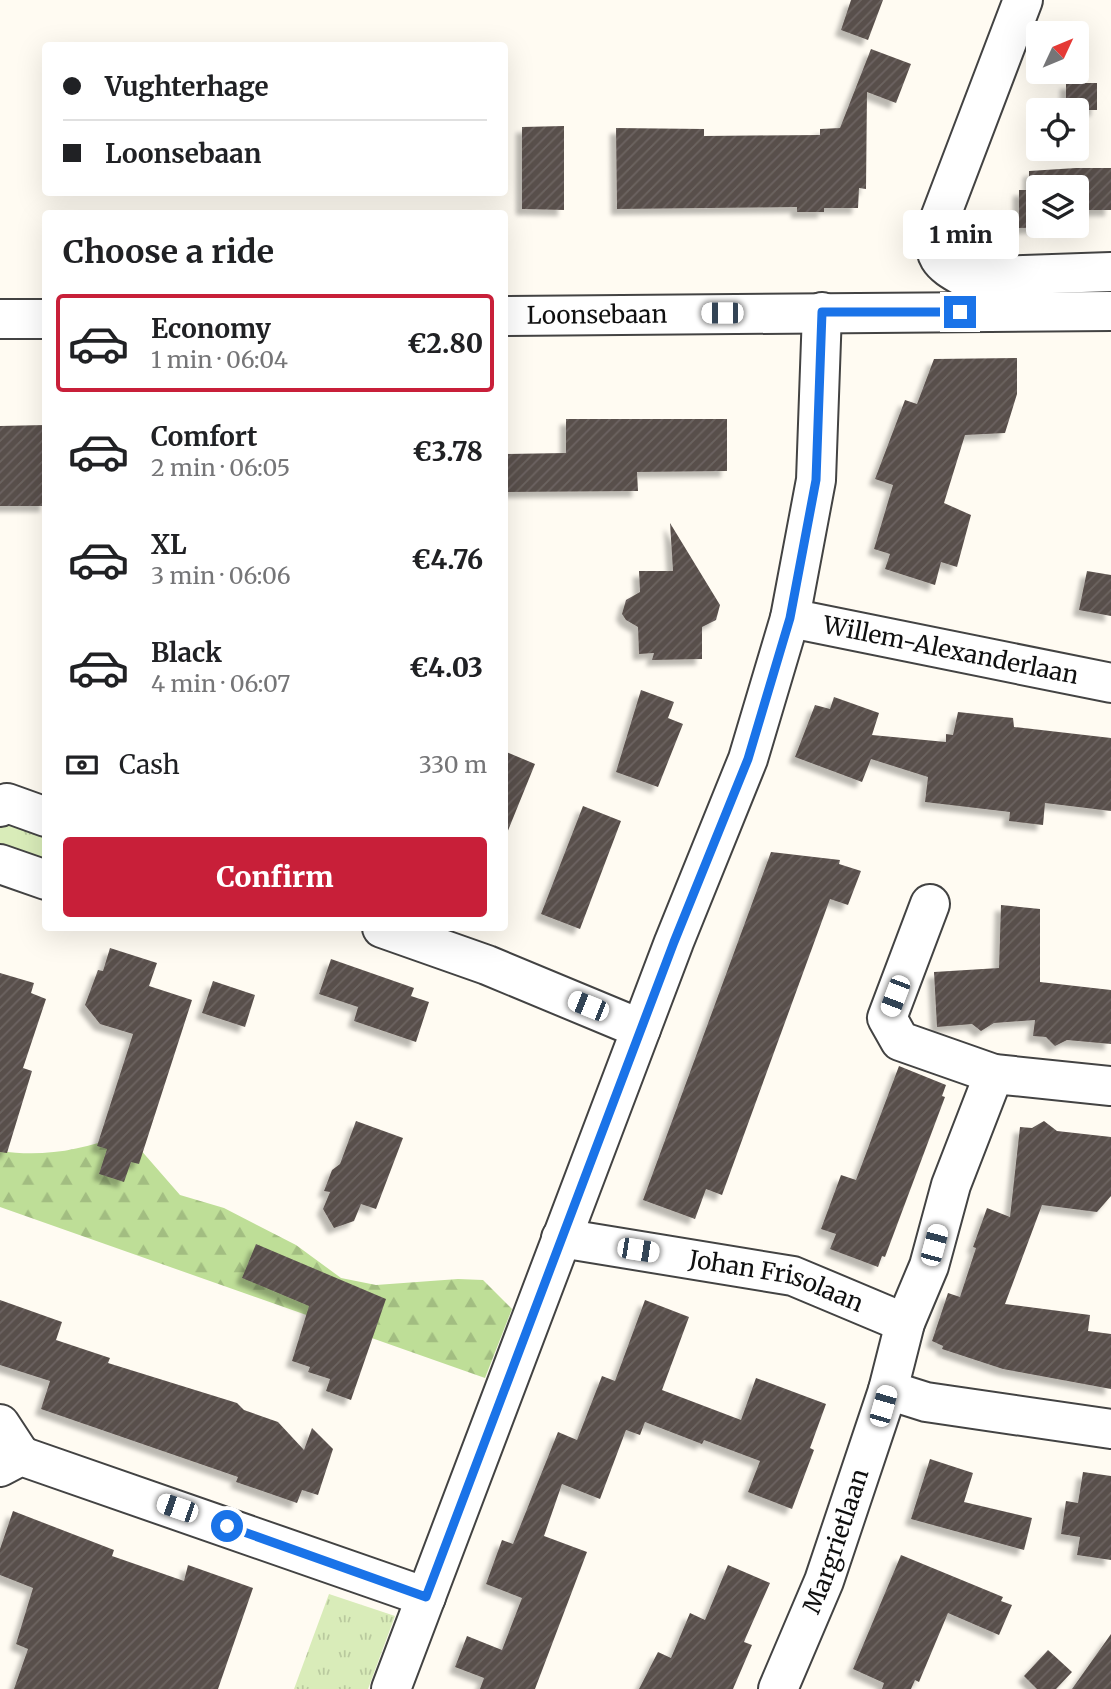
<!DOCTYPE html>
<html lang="en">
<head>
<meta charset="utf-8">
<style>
	:root { --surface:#fff; --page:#f2f2f2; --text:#202124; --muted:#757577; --line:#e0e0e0; --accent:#c81f39 }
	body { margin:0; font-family:Merriweather,serif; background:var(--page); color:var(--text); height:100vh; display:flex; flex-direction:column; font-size:26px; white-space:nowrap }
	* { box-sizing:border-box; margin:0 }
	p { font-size:23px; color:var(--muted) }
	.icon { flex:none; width:38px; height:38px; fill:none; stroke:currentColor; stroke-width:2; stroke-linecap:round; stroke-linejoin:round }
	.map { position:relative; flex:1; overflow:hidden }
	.panel { position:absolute; left:42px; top:210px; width:466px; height:721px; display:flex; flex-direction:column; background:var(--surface); border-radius:7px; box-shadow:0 7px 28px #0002 }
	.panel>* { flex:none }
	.top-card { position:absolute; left:42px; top:42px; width:466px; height:154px; border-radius:7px; box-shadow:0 7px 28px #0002; display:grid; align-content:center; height:154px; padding:0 21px; background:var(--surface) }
	.needle { width:46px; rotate:46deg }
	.fabs { position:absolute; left:1026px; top:21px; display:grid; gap:14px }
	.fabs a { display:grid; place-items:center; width:63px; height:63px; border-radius:7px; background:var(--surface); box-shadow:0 7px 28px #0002; font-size:35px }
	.end { position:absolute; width:32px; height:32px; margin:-16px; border:9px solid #1a73e8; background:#fff; box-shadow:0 0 0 4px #fff }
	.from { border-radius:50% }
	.bubble { position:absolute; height:49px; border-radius:7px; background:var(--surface); box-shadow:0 7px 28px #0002; font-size:23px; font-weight:800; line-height:49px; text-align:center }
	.car { position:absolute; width:21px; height:42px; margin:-21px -10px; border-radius:9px; box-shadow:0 0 5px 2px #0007; background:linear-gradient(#fff 24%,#345 0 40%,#fff 0 76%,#345 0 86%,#fff 0) }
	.top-card b { display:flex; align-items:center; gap:24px; height:66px; font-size:26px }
	.top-card b+b { border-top:2px solid var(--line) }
	.top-card i { width:18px; height:18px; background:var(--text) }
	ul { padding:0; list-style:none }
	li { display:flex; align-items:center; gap:21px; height:98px; margin:0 14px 10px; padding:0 7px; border:4px solid transparent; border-radius:7px }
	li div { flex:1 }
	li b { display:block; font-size:26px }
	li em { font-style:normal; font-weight:800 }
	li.current { border-color:var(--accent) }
	li>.icon { width:63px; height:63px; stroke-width:1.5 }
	h2 { padding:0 21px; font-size:32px; line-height:84px }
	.pay { display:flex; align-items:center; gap:18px; height:77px; padding:0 21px; font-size:26px }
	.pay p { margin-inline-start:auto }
	.action { display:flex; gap:14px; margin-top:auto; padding:14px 21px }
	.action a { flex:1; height:80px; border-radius:7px; background:var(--accent); color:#fff; font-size:28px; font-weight:800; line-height:80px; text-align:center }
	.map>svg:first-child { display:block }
	.grass { fill:url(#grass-tufts) }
	.forest { fill:url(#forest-firs) }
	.building { fill:url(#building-hatch); filter:url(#shadow) }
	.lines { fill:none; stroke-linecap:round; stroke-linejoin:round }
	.minor-casing { stroke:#434343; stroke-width:42 }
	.minor { stroke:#fff; stroke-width:38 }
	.route { stroke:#1a73e8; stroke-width:9 }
	.labels { text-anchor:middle; stroke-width:7; stroke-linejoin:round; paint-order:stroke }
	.street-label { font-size:24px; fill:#101010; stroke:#fff }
</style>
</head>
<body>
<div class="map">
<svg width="1111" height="1689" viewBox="0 0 1111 1689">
	<defs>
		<pattern id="grass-tufts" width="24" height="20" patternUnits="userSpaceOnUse" patternTransform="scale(1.75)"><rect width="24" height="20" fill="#d9ecb9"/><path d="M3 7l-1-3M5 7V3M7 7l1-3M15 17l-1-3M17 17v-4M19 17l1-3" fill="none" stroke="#b9c99e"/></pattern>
		<pattern id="forest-firs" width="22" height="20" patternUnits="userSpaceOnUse" patternTransform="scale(1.75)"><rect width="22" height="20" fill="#bede97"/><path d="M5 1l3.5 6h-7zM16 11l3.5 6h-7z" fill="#a2bd81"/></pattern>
		<pattern id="building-hatch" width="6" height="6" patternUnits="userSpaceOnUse" patternTransform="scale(1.75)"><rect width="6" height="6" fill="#594f4b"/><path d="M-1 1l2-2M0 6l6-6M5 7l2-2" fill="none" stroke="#6c6461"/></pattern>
		<filter id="shadow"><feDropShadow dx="-6" dy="6" stdDeviation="2" flood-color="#0004"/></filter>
	</defs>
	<rect width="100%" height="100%" fill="#fffbf2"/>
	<path class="grass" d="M0,819l45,12v32l-45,-15z
		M329,1594l66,22 -27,73h-74z"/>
	<path class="forest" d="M120,1135l19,13 41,47 44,13 72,37 45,33 35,7 82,-6 25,1 29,29 -27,69 -485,-171v-56c41,6 81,0 120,-16z"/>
	<path class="building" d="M851,0h32l-15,40 -27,-10z
		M871,49l40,15 -15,39 -29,-11 -1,97 -7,-1 -1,20h-34v4h-27v-5l-180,2 -1,-81 88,1v7l116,-1v-6l20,-1z
		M1066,83h31v27h-31z
		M564,126v84l-42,-1v-82z
		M1076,168h35v42h-35v-23h-38v39l18,1 -37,1v-38h10v-19z
		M1017,358v36l-12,39 -40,2 -21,68 27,12 -14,52 -16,-5 -6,23 -50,-16 5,-15 -16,-5 19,-64 -18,-6 30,-79 12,4 17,-45z
		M566,419h161v52l-90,1 1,19 -134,1v-38l62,-1z
		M46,425v81h-46v-80z
		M670,523l50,82 -4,15 -14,7v32l-50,1 2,-7 -15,1 -1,-27 -12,-7 -4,-6 4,-14 14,-8 -1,-21h34z
		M1087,571l24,4v41l-32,-6z
		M641,690l33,12 -6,16 15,6 -25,63 -42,-15z
		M834,697l45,16 -7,22 74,7v-8l7,1 5,-23 55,6 1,9 97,11v73l-66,-8 -2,22 -34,-4 1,-9 -85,-10 3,-25 -57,-18 -9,23 -67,-25 20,-52 15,4z
		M504,751l31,13 -30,74 -1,-1z
		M583,806l38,15 -41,108 -39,-15z
		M771,852l69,8 -1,4 22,7 -13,34 -18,-6 -108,296 -16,-6 -11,30 -52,-19z
		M1001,905l39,4v73l71,8v54l-44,-4 -12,6 -9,-9 -13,-1 2,-16 -41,3 -13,8 -9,-7 -35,3 -3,-55 65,-4z
		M110,948l47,15 -8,23 43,14 -53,164 -8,-2 -7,20 -25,-8 8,-25 -10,-3 36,-112 -33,-10 -15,-19 13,-35 5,1z
		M331,959l83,29 -3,8 18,6 -13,40 -62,-21 4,-14 -39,-13z
		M0,973l34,10 -3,10 15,6 -23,69 9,3 -25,82 -7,-1z
		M213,981l42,14 -10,32 -43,-14z
		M899,1066l47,19 -4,11 3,1 -60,160 -3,-1 -4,11 -48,-18 6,-15 -15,-5 20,-54 15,5z
		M356,1121l47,17 -27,71 -15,-5 -7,17 -20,7 -11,-19 7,-17 -6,-1 8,-21 8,-6z
		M1044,1121l13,10 54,6v59l-14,16 -55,-7 -37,99 85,11 -2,16 23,3v55l-108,-20 -61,-20 1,-3 -11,-5 16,-48 12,4 16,-49 -3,-1 14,-39 23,9 10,-90 12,1z
		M256,1244l130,55 -35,101 -25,-9 4,-12 -22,-7 2,-5 -18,-6 17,-55 -67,-28z
		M0,1300l62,22 -6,18 54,18 -2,5 129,40 7,7 34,12 26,28 8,-22 21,21 -15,46 -16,-5 -5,13 -61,-21 2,-5 -197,-68 9,-28 -50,-16z
		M645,1300l44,17 -27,73 79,30 15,-42 70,26 -16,44 4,2 -22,59 -44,-17 12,-31 -56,-21 -2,4 -57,-22 -5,13 -14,-5 -26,69 -38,-15 -18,52 43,16 -52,137h-55l4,-11 -29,-11 12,-31 35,14 20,-52 -36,-14 16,-44 11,4 45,-112 19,8 25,-64 13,5z
		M930,1459l43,14 -9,29 68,16 -8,32 -113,-31z
		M1083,1472l28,4v84l-34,-5 3,-18 -19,-3 5,-33 12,2z
		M13,1511l101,39 -2,6 72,25 4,-16 65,23 -35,101h-204l14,-40 -12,-5 17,-56 -33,-13v-26z
		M901,1555l102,42 -2,4 11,4 -13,30 -51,-22 -29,69 -4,-2 -4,9h-29l2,-6 -31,-14z
		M728,1565l42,18 -24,54 -2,5 8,3 -19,44h-94l19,-37 13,6 19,-45 15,7z
		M1111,1634v55h-39z
		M1048,1650l24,22 -16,17h-19l-13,-13z"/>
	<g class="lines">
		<g class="minor-casing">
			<g id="minor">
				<path d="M1023,0l-86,226c-6,30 3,38 27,51l147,-5"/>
				<path id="s1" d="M504,316l607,-5"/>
				<path d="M0,319h46"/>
				<path id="s2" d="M790,618l321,65"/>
				<path d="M0,807l7,-4 39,14"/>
				<path d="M0,864l46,16"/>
				<path d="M930,904l-43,114 13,23 94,33 117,12"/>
				<path d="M382,928l105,37 154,64"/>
				<path d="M994,1074l-43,111 -22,81 -24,57 -17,67 38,12 185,27"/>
				<path id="s3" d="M561,1238l232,38 112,47"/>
				<path d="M0,1424l21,32"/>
				<path d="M0,1467l21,-11 405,141"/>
				<path d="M391,1689l283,-747 74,-183 42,-141 26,-138 6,-168"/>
				<path id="s4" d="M778,1689l46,-108 64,-191"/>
			</g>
		</g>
		<use href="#minor" class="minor"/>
	</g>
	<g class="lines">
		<path class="route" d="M227,1526l199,71 248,-655 74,-183 42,-141 26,-138 6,-168h138"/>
	</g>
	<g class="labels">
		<g class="street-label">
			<text dy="8" stroke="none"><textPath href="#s1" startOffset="93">Loonsebaan</textPath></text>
			<text dy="8" stroke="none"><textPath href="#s2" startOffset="164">Willem-Alexanderlaan</textPath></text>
			<text dy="8" stroke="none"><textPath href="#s3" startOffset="220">Johan Frisolaan</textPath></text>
			<text dy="8" stroke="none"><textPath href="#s4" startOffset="159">Margrietlaan</textPath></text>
		</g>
	</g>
</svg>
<div class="fabs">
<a><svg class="needle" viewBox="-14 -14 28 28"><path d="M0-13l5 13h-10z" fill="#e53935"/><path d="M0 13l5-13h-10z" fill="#757577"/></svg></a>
<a><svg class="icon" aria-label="locate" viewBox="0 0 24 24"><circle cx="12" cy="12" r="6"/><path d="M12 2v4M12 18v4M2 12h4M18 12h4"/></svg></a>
<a><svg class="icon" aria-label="layers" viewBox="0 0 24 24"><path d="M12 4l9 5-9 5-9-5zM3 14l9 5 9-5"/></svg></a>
</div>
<i class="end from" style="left:227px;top:1526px"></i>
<i class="end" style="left:960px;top:312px"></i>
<div class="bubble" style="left:903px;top:210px;width:116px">1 min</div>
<i class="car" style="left:722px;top:313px;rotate:270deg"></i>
<i class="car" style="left:895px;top:996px;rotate:201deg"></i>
<i class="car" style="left:588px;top:1006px;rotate:292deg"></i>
<i class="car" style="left:934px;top:1245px;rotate:15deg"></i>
<i class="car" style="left:638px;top:1250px;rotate:99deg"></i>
<i class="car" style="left:883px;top:1406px;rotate:16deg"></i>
<i class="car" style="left:177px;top:1508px;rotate:289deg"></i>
<div class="top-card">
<b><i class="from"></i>Vughterhage</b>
<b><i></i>Loonsebaan</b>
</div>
<section class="panel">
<h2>Choose a ride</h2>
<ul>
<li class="current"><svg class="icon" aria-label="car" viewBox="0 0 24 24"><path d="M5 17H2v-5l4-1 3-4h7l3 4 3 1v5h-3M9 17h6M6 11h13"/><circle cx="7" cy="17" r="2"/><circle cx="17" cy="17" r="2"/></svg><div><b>Economy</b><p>1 min · 06:04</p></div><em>€2.80</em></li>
<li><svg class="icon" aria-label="car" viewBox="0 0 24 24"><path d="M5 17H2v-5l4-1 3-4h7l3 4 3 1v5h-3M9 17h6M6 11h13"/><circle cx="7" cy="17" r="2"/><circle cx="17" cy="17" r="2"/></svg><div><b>Comfort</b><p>2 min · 06:05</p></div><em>€3.78</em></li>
<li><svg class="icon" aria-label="car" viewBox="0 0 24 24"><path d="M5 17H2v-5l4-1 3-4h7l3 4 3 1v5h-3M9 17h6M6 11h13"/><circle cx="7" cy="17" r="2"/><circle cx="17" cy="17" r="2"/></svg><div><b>XL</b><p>3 min · 06:06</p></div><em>€4.76</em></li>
<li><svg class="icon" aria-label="car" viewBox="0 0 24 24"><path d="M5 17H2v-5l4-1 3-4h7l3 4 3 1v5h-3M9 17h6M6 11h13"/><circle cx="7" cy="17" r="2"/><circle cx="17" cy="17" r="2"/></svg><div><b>Black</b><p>4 min · 06:07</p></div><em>€4.03</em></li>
</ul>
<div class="pay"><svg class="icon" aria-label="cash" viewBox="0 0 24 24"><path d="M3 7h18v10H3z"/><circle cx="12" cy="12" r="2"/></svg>Cash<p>330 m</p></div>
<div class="action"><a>Confirm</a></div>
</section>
</div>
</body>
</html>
